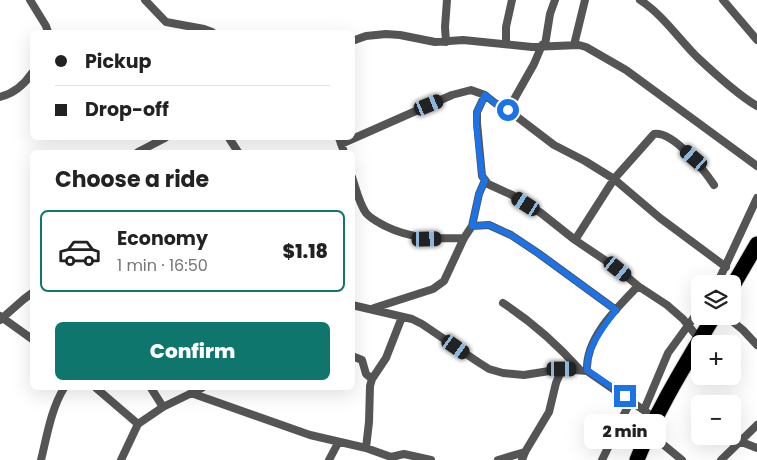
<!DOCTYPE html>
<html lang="en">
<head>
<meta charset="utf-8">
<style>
	:root { --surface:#fff; --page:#f2f2f2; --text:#222; --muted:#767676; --line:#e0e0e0; --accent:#0f766e }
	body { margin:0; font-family:Poppins,sans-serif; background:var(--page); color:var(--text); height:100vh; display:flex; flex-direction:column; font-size:19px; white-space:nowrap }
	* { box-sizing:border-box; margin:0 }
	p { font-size:16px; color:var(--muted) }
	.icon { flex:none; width:28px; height:28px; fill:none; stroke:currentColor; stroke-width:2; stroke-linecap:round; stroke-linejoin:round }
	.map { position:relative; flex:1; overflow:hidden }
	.details { position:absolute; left:30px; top:150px; width:325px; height:240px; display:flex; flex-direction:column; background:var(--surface); border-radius:8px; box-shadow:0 5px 20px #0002 }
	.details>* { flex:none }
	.banner { position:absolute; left:30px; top:30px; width:325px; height:110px; border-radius:8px; box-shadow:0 5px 20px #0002; display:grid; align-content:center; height:110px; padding:0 25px; background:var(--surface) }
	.fabs { position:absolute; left:691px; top:275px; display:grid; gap:10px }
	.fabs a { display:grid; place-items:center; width:50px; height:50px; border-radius:8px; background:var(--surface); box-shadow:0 5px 20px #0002; font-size:25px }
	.end { position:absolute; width:22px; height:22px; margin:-11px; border:6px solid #1a73e8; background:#fff; box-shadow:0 0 0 2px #fff }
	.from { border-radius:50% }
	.bubble { position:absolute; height:35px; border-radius:8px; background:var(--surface); box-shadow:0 5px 20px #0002; font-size:16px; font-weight:800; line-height:35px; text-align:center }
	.car { position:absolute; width:15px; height:30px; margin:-15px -8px; border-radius:6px; box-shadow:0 0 4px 1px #0007; background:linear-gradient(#222 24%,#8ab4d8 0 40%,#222 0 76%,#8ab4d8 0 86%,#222 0) }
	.banner b { display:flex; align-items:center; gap:18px; height:48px; font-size:19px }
	.banner b+b { border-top:1px solid var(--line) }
	.banner i { width:12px; height:12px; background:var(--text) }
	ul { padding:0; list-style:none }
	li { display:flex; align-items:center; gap:15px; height:82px; margin:0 10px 8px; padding:0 15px; border:2px solid transparent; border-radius:8px }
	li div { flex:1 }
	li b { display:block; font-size:19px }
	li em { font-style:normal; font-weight:800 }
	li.on { border-color:var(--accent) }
	li>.icon { width:45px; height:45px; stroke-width:1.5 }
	h2 { padding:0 25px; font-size:22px; line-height:60px }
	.action { display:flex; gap:10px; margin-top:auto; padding:10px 25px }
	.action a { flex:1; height:58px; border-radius:8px; background:var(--accent); color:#fff; font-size:20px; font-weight:800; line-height:58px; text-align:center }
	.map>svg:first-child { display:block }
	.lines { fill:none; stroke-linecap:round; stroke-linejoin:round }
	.highway-casing { stroke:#dbdbdb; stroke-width:17 }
	.street { stroke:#555; stroke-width:8 }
	.highway { stroke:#000; stroke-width:15 }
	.route { stroke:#1a73e8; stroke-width:6 }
</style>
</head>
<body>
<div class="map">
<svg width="757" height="460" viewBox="0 0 757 460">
	<rect width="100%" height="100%" fill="#fff"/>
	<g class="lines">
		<g class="highway-casing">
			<path id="highway" d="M732,287l25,-43
				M637,460c20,-51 49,-97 77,-144"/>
		</g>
		<path class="street" d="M30,0l16,26 2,6
			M145,0l21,22 38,7 8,3
			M640,0c23,15 38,38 57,57 16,15 41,38 60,49
			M723,0l34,40
			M352,41l14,-5 20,-2 14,1 35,7 28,-2 69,7 47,-2 7,2 40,23 131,96
			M446,42l-1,-15 2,-27
			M506,43v-16l6,-27
			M545,45l5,-31 5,-14
			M574,45l11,-45
			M485,95l-8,17v11l5,53 6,8 24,11 29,18 34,27 43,29 20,17 29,19 16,14 17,21
			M0,97c15,-4 24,-12 32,-24
			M508,110l26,-46 8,-19
			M229,138l9,14
			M339,138l5,14
			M341,144l111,-49 19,-5 14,5 10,8 13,7 46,35 31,16 29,18 46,39 66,49
			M138,152l27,-14
			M352,177c4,12 7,26 14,36 5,6 12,9 19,13 26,13 51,13 79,12
			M472,226l17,-1 22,10 27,18 78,57
			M575,240l39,-61 40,-45c19,-3 50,36 60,51
			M717,284l40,-86
			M503,303c29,19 54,41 77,67
			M352,305l60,14 10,5 56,38 11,7 14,4 21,2 38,-6 25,2 68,47
			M374,308l59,-19 11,-8 20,-43 8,-12 7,-32 6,-14
			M0,316l32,23
			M726,316l17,14 14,15
			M0,320l24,-21 8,-6
			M352,356l10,4 4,14 6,5
			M587,371c-2,-33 30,-63 51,-85
			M96,388l42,36
			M151,388l12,19
			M191,393l119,42 56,13 25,9 3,3
			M644,410l24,-57 32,-44
			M648,432l34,28
			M739,441l18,7
			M366,448l3,-26 1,-36 2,-7 14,-21 16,-41
			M391,457l13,-3 27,6
			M41,460c6,-24 10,-51 23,-72
			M121,460l17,-36 25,-17 39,-19
			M329,460l9,-17
			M498,460l27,-8
			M522,460l3,-8 24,-40 7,-29 6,-14
			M602,460l29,-60
			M721,460l36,-35"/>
		<use href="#highway" class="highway"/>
	</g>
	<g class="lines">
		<path class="route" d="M508,110l-13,-7 -10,-8 -8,17 -1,11 6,53 3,4 -6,14 -7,32 17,-1 22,10 27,18 78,57c-13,18 -30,37 -29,60l38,26"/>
	</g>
</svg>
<div class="fabs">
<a><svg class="icon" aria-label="layers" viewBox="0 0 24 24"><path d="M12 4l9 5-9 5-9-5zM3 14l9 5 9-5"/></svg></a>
<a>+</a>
<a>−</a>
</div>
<i class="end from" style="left:508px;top:110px"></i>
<i class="end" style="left:625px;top:396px"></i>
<div class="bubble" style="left:584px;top:414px;width:82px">2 min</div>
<i class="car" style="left:429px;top:105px;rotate:68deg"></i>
<i class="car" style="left:694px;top:158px;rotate:311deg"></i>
<i class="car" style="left:526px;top:204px;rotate:303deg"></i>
<i class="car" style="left:427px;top:239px;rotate:89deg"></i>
<i class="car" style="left:618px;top:269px;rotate:129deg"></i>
<i class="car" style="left:456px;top:347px;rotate:125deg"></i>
<i class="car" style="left:562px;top:369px;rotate:90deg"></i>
<div class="banner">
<b><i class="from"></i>Pickup</b>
<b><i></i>Drop-off</b>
</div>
<section class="details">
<h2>Choose a ride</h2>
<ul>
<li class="on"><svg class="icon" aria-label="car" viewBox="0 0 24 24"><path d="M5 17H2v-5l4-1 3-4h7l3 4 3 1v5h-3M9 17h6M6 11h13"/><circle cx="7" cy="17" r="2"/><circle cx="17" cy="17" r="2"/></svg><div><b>Economy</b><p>1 min · 16:50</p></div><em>$1.18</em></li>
</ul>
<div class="action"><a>Confirm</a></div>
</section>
</div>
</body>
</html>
